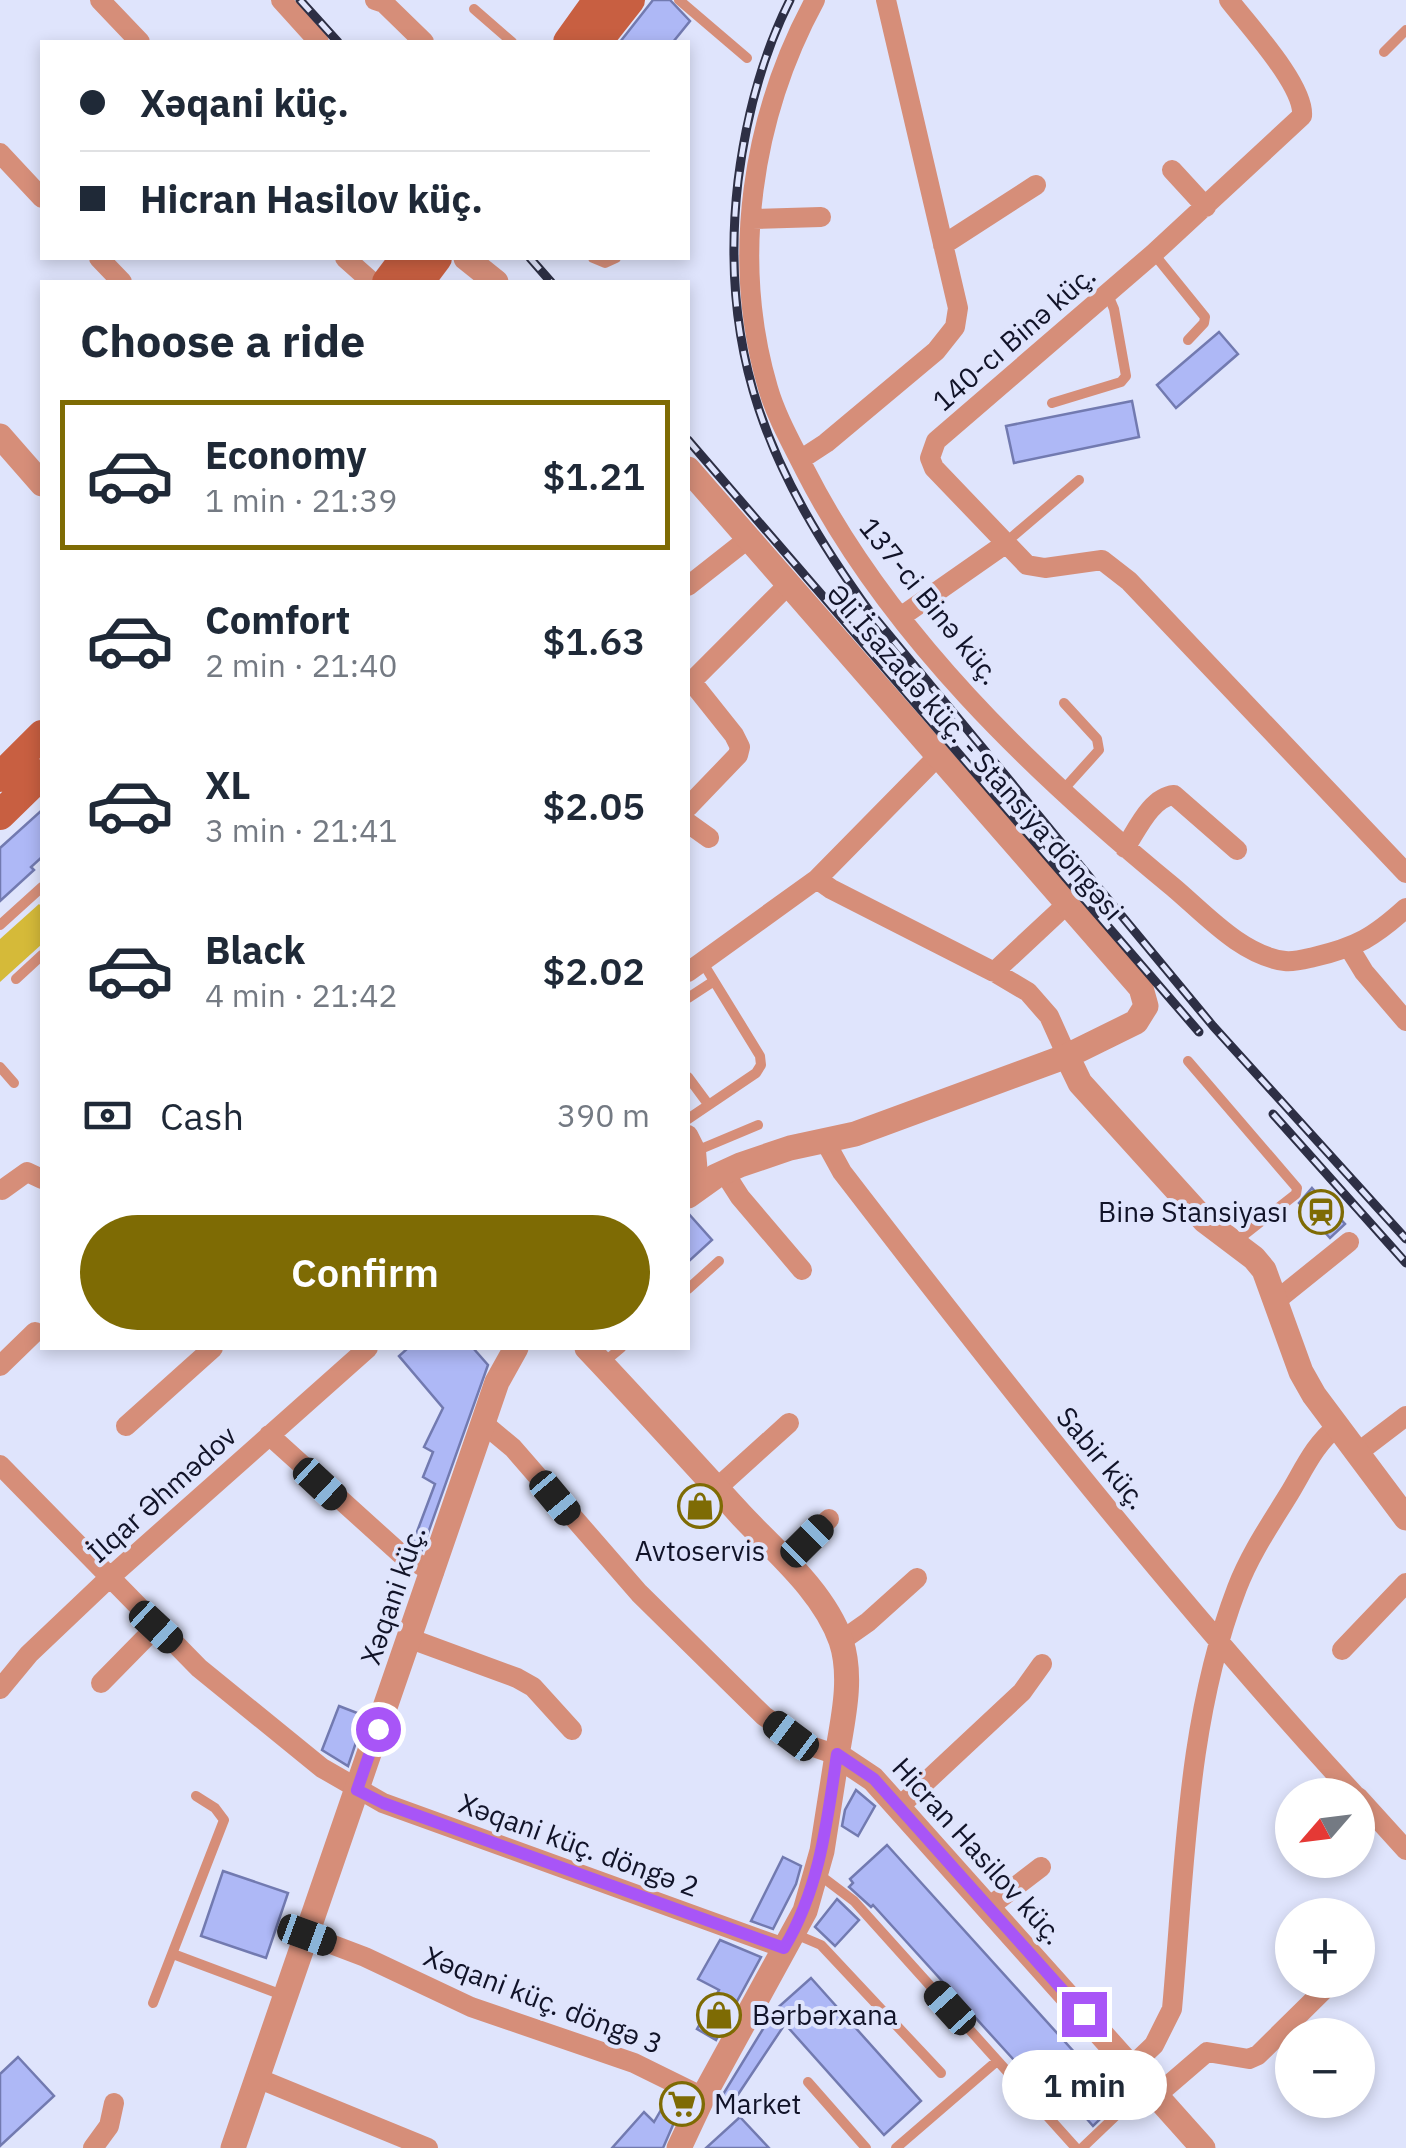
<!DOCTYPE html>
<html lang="en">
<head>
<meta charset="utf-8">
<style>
	:root { --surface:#fff; --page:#f2f2f3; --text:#1f2937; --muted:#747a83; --line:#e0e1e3; --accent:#7e6b04 }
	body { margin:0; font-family:"IBM Plex Sans",sans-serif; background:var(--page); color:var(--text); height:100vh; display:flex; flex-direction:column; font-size:38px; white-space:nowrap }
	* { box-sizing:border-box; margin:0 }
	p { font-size:32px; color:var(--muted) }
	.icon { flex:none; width:55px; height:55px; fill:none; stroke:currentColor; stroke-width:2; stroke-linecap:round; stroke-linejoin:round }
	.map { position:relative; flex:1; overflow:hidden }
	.panel { position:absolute; left:40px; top:280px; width:650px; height:1070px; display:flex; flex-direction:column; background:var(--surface); border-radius:0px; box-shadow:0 5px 15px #0003 }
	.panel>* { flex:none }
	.guide { position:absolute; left:40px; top:40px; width:650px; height:220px; border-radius:0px; box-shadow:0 5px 15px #0003; display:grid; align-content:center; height:220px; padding:0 40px; background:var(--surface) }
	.needle { width:65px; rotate:242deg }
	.controls { position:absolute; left:1275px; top:1778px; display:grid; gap:20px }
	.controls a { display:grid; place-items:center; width:100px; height:100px; border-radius:50%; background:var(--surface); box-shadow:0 5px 15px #0003; font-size:50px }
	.end { position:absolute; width:45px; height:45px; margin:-22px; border:12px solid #a855f7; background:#fff; box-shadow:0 0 0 5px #fff }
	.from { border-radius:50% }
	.bubble { position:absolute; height:70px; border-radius:35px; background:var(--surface); box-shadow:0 5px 15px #0003; font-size:32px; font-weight:600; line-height:70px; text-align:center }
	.car { position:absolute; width:30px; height:60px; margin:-30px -15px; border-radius:12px; box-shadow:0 0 8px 2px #0007; background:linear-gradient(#222 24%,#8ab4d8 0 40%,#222 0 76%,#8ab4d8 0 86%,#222 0) }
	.guide b { display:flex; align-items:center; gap:35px; height:95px; font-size:38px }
	.guide b+b { border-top:2px solid var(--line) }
	.guide i { width:25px; height:25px; background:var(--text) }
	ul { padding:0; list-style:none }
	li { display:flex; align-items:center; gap:30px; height:150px; margin:0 20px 15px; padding:0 20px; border:5px solid transparent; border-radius:0px }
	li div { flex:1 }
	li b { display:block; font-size:38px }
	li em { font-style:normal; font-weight:600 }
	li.on { border-color:var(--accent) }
	li>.icon { width:90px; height:90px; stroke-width:1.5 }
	h2 { padding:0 40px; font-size:45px; line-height:120px }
	.pay { display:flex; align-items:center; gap:25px; height:110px; padding:0 40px; font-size:38px }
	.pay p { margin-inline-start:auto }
	.action { display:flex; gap:20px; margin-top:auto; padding:20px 40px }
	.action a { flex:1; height:115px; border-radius:60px; background:var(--accent); color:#fff; font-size:40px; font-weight:600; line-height:115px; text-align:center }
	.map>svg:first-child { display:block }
	.green { fill:#d5ba39 }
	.building { fill:#aeb8f6; stroke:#727ab0; stroke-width:2.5 }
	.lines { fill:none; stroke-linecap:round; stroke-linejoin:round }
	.service { stroke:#d68e79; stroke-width:10 }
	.minor { stroke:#d68e79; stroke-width:20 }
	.tertiary { stroke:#d68e79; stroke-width:25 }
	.secondary { stroke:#c85f41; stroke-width:30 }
	.rail-casing { stroke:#2d2f45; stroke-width:9 }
	.rail { stroke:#dfe4fc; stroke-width:5; stroke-dasharray:15; stroke-linecap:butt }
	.route { stroke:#a855f7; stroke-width:12 }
	.labels { text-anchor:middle; stroke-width:8; stroke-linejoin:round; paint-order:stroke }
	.street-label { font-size:28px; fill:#111328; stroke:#dfe4fc }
	.poi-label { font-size:28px; fill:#111328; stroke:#dfe4fc; text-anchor:start }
</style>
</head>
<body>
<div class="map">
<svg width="1406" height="2148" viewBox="0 0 1406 2148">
	<rect width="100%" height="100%" fill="#dfe4fc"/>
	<path class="green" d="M39,904l3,3v37l-42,38v-43z"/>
	<path class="building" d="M653,0h17l20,21 -17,21h-53z
		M1219,332l19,22 -62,54 -19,-23z
		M1132,401l7,36 -125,26 -8,-37z
		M42,810v47l-11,10 3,3 -34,31v-53z
		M1312,1188l33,36 -15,14 -31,-35z
		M688,1213l24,27 -24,22z
		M408,1348h65l15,17 -66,185 -10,-5 23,-61 -12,-7 10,-25 -9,-5 19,-39 -44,-52z
		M339,1706l26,10 -17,50 -26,-16z
		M856,1790l19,16 -17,30 -16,-10 3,-16z
		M887,1845l217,240 9,-9 6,7 5,13 -31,30 -19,-22 -11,10 -190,-209 -2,2 -22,-20 4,-4 -3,-4z
		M783,1857l18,9 -5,18 -23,45 -22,-8z
		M223,1871l65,22 -22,65 -65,-22z
		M837,1899l22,21 -24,26 -20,-19z
		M720,1940l41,17 -45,83 -19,-11 22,-39 -21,-11z
		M811,1978l110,123 -37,34 -99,-111 -52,78 -11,-6 52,-85z
		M18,2057l36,39 -54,50v-72z
		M669,2096l14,6 -20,46h-51l32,-36 10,10z
		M740,2117l29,31h-63z"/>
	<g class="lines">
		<path class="service" d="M679,0l68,58
			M474,9l38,33
			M1384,52l22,-22
			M1154,254l51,63 -1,6 -16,17
			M593,258l12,5 11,-5
			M1052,403l69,-21 5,-6 -12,-67 -6,-14
			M1005,543l74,-63
			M1063,790l36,-40 -2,-11 -33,-36
			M0,925l42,-38
			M16,979l26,-24
			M688,998l26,-17
			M1188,1061l109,127 -1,6 -61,48
			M0,1067l14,16
			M688,1077l20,27
			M688,1119l68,-46 5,-8 -1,-9 -57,-93
			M696,1151l62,-26
			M688,1289l31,-28
			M603,1363l18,-15
			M817,1873l37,28 222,247
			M795,1934l26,11 120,128
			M173,1954l112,42
			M153,2003l71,-183 -9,-12 -19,-12
			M808,2082l58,66
			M896,2148l101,-87
			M1082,2148l64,-61"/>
		<path class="minor" d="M100,0l40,42
			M281,0l38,42
			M375,0l9,3 40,39
			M815,0c-63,116 -85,259 -47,388 8,28 24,56 37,82 83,163 228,302 368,417 31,26 69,69 112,74 10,1 20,-2 29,-4 43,-10 60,-20 92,-49
			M1229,0c19,25 76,86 73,116l-149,138 -217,187 -6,17 4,10 93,97 18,3 57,-8 27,21 277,292
			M0,153l42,45
			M1172,170l34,37
			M752,219l69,-2
			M943,245l93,-60
			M99,258l23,24
			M345,258l27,24
			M800,460l26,-17 110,-92 19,-24 3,-19 -72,-308
			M688,586l61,-48
			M902,616l103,-72
			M688,685l101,-101
			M688,807l50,-52 2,-8 -6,-12 -43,-54
			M688,823l21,15
			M1125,848c12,-18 26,-51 49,-53l63,55
			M817,879l14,10 163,83 34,20 21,24 18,40
			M1350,949l14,23 42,49
			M688,972l129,-93 122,-124
			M994,972l73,-68
			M688,1135l8,16 3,36
			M825,1141l17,31c164,213 331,425 513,623
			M724,1172l16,25 62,73
			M2,1190l25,-18 15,7
			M1277,1300l72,-58
			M0,1366l35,-34
			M483,1423l30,25 126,145 125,123 38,27 35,12
			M126,1426l87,-78
			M269,1435l134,121 31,16
			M1356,1454l50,-38
			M0,1465l199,203 123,100 61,35 401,145
			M717,1488l72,-65
			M786,1563l43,-44
			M411,1639l106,39 16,9 39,43
			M841,1641l27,-19 49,-44
			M1342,1650l64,-67
			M101,1683l55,-56
			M0,1689l29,-35 79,-75 260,-231
			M1358,1797l48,53
			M899,1807l123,-115 20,-28
			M989,1907l52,-40
			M307,1935l58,22 106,50 163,56 69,34
			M1131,2067l23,-22 18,-36c13,-141 14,-288 65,-421 13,-34 33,-63 52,-94 14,-23 26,-51 48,-67
			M257,2078l171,70
			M1157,2095l50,-43 42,7 9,-4 76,-75
			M93,2148l16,-22 5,-23"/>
		<path class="tertiary" d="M466,258l30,24
			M0,436l42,48
			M688,469l453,519 5,18 -10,16 -69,34 -212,78 -65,14 -50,17 -24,11 -28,20
			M1067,1056l13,27 125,138 49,37 10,12 37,102 13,23 92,123
			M587,1348c52,55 104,112 155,168 34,36 82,76 99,125 12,36 2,78 -4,114l36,24 330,369
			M233,2148l250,-725 14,-41 19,-34
			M679,2148l24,-51 102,-186 17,-60 15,-96"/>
		<path class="secondary" d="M568,42l30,-42
			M597,42l33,-42
			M387,282l18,-24
			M419,282l18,-24
			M0,777l42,-42
			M0,815l42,-41"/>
		<g class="rail-casing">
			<path id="rail" d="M300,0l38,42
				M790,0c-29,58 -44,117 -52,181 -20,173 32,293 132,431l343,414 193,213
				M530,258l21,24
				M688,440l511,592
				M1273,1114l133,149"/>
		</g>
		<use href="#rail" class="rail"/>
	</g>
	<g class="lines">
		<path class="route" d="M378,1729l-21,61 26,13 401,145c36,-60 43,-126 53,-194l37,25 210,235"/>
	</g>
	<defs>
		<g id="station-ring" transform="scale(2.25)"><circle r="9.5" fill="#dfe4fc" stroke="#7e6b04" stroke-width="1.5"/><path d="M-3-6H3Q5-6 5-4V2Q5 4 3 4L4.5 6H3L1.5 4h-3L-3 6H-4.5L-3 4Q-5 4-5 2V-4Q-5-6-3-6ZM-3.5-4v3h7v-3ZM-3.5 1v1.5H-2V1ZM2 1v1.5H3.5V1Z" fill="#7e6b04"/></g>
		<g id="shop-ring" transform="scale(2.25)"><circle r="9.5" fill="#dfe4fc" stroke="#7e6b04" stroke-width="1.5"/><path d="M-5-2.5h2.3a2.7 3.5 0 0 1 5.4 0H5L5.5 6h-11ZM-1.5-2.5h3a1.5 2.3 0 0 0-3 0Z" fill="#7e6b04"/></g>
		<g id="supermarket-ring" transform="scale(2.25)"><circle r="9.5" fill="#dfe4fc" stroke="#7e6b04" stroke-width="1.5"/><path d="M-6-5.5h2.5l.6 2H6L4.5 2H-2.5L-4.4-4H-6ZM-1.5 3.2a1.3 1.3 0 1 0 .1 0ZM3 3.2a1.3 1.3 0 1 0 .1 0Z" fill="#7e6b04"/></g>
	</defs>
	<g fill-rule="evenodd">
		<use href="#station-ring" x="1321" y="1212"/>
		<use href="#shop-ring" x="700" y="1506"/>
		<use href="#shop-ring" x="719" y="2015"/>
		<use href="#supermarket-ring" x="682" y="2104"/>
	</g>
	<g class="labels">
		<g class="street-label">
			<text transform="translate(1014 338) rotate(-41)" y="10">140-cı Binə küç.</text>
			<text transform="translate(930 601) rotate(51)" y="10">137-ci Binə küç.</text>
			<text transform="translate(975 752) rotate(49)" y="10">Əli İsazadə küç. - Stansiya döngəsi</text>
			<text transform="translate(1102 1458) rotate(50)" y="10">Sabir küç.</text>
			<text transform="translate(162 1494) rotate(-42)" y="10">İlqar Əhmədov</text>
			<text transform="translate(393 1595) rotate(-71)" y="10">Xəqani küç.</text>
			<text transform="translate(579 1845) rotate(20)" y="10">Xəqani küç. döngə 2</text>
			<text transform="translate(978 1851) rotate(48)" y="10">Hicran Hasilov küç.</text>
			<text transform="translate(543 2000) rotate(21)" y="10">Xəqani küç. döngə 3</text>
		</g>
		<g class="poi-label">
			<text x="1288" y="1222" text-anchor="end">Binǝ Stansiyası</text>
			<text x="700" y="1561" text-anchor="middle">Avtoservis</text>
			<text x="752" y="2025">Bərbərxana</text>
			<text x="714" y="2114">Market</text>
		</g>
	</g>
</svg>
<div class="controls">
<a><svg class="needle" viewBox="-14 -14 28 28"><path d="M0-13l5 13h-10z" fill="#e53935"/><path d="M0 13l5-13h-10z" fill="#747a83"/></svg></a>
<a>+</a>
<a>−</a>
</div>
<i class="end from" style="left:378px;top:1729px"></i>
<i class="end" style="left:1084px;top:2014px"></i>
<div class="bubble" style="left:1002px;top:2050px;width:165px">1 min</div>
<i class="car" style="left:320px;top:1484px;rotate:133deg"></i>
<i class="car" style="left:555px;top:1498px;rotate:140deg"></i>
<i class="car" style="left:807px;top:1541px;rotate:45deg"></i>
<i class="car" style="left:156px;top:1627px;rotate:133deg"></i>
<i class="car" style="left:791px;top:1736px;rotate:307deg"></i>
<i class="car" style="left:307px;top:1935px;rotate:110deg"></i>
<i class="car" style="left:950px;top:2008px;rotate:318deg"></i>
<div class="guide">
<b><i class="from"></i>Xəqani küç.</b>
<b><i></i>Hicran Hasilov küç.</b>
</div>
<section class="panel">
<h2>Choose a ride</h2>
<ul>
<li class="on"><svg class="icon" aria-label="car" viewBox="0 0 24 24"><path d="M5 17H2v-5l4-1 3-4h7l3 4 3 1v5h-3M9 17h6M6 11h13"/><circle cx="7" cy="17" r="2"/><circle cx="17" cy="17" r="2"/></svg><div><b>Economy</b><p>1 min · 21:39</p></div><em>$1.21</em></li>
<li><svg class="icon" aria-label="car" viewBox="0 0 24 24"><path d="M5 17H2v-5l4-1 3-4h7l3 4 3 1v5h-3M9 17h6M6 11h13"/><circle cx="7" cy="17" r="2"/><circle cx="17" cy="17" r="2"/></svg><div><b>Comfort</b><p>2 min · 21:40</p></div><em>$1.63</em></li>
<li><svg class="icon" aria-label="car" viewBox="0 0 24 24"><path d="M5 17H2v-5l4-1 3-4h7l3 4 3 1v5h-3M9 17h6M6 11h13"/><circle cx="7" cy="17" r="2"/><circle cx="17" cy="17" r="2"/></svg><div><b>XL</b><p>3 min · 21:41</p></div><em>$2.05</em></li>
<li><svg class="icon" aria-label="car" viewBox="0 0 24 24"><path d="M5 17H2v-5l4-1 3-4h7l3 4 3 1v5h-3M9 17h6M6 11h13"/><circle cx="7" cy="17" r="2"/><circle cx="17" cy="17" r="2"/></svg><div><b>Black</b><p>4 min · 21:42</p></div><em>$2.02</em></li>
</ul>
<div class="pay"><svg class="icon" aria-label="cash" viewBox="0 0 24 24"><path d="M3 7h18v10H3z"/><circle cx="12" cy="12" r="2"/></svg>Cash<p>390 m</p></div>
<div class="action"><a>Confirm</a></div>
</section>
</div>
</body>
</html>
